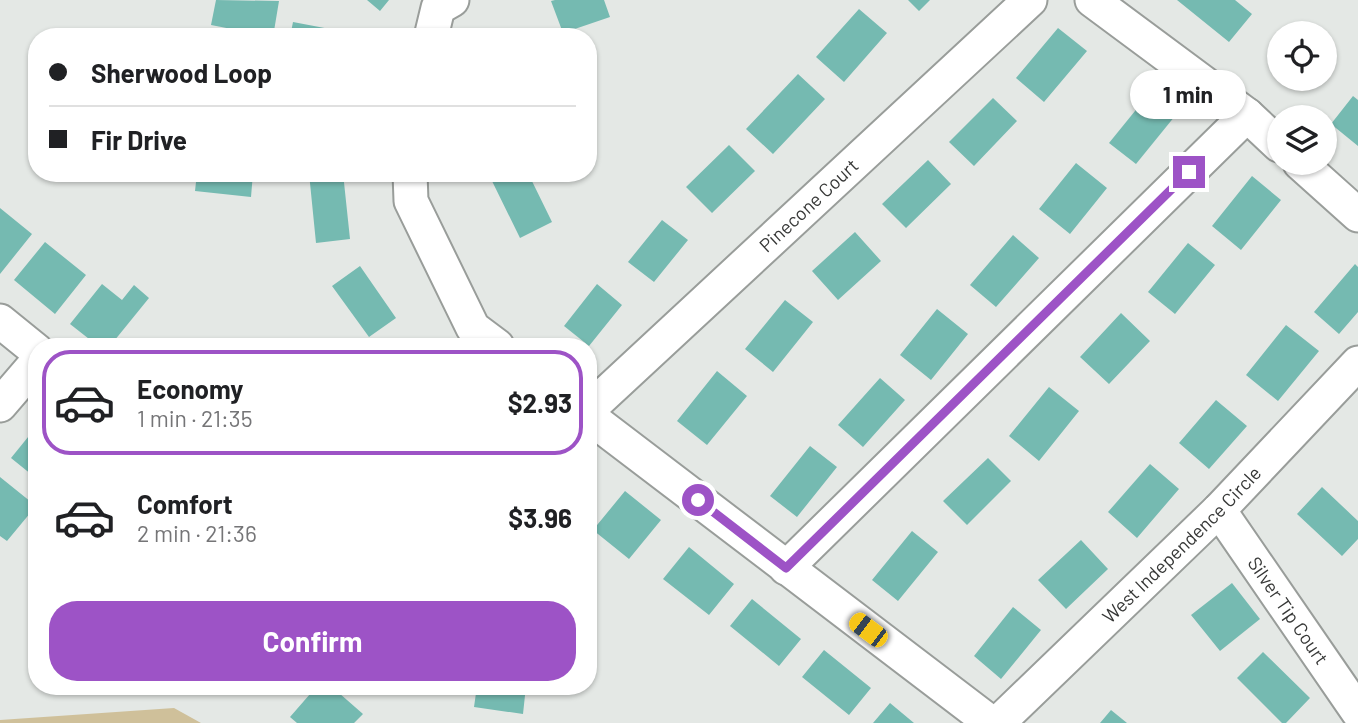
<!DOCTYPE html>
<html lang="en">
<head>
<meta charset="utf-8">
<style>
	:root { --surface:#fff; --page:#f6f6f6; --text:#202124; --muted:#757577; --line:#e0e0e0; --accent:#9d53c6 }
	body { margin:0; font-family:Barlow,sans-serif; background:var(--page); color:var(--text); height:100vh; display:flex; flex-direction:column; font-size:26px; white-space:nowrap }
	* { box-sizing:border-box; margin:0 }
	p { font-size:23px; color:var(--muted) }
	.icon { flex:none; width:38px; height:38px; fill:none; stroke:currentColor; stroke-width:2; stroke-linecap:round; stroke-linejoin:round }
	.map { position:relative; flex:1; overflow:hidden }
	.sheet { position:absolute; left:28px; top:338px; width:569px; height:357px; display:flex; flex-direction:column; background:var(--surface); border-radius:28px; box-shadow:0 2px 5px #0004 }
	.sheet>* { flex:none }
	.guide { position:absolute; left:28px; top:28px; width:569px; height:154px; border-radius:28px; box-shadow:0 2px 5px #0004; display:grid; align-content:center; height:154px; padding:0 21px; background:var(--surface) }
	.fabs { position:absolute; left:1267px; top:21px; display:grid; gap:14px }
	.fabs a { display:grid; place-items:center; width:70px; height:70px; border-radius:50%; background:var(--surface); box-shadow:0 2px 5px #0004; font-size:35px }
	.end { position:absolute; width:32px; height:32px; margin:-16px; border:9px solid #9d53c6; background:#fff; box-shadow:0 0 0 4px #fff }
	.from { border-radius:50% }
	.bubble { position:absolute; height:49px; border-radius:24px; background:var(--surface); box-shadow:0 2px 5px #0004; font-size:23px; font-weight:700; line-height:49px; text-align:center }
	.car { position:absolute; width:21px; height:42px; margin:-21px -10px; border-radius:9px; box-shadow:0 0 5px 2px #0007; background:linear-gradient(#f5c518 24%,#345 0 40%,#f5c518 0 76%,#345 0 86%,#f5c518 0) }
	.guide b { display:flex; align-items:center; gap:24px; height:66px; font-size:26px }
	.guide b+b { border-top:2px solid var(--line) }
	.guide i { width:18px; height:18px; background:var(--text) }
	ul { padding:12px 0 0; list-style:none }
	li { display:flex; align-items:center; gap:21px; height:105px; margin:0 14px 10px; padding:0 7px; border:4px solid transparent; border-radius:28px }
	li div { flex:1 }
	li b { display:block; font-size:26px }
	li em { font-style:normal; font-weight:700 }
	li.selected { border-color:var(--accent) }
	li>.icon { width:63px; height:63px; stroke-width:1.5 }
	.action { display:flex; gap:14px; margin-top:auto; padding:14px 21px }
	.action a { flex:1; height:80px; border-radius:28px; background:var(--accent); color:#fff; font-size:28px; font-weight:700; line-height:80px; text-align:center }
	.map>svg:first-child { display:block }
	.green { fill:#cfc09a }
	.building { fill:#75bab1 }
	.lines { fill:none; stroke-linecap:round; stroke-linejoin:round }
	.minor-casing { stroke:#999d9a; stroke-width:37 }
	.minor { stroke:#fff; stroke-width:33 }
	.route { stroke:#9d53c6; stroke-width:9 }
	.labels { text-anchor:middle; stroke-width:6; stroke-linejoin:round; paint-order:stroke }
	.street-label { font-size:19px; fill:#373837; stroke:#e4e8e5 }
</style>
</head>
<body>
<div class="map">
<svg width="1358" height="723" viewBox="0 0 1358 723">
	<rect width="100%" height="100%" fill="#e4e8e5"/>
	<path class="green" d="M174,708l27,15h-201v-3z"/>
	<path class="building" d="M216,0l63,1 -6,36 -62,-12z
		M367,0h22l-9,11z
		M555,0h49l6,17 -47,16 -12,-32z
		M908,0h22l-11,11z
		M1177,0h58l17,14 -23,28z
		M859,9l28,24 -43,49 -28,-25z
		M293,22l63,12 -1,3h-65z
		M1058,28l29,23 -43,51 -28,-24z
		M798,74l27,25 -52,55 -27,-25z
		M1148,95l27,21 -39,48 -27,-21z
		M1353,96l5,4v46l-27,-22z
		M993,98l24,23 -43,45 -25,-24z
		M729,145l26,26 -43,42 -26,-26z
		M928,160l23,24 -45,44 -24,-24z
		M1076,163l31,25 -37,46 -31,-25z
		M197,173h56l-2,24 -56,-6z
		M309,173h34l7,66 -34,4z
		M508,173h20l24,49 -32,16 -28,-57z
		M1252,176l29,24 -40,50 -29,-24z
		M0,208l32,26 -32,40z
		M662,220l26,20 -34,42 -26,-20z
		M855,232l26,29 -43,39 -26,-29z
		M1013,235l26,23 -43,49 -26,-22z
		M45,242l41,33 -31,39 -41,-34z
		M1188,243l27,22 -40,49 -27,-22z
		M1355,264l3,3v45l-19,22 -25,-22z
		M360,266l36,52 -27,19 -37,-51z
		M102,284l20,16 12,-15 15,13 -39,48h-12l-28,-22z
		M597,284l25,21 -33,41 -25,-20z
		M785,300l28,22 -40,50 -28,-23z
		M937,309l31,25 -37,46 -31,-25z
		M1121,313l29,28 -41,43 -29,-27z
		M1286,325l33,26 -41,50 -32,-26z
		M144,338l11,8h-17z
		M717,371l30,25 -40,49 -30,-24z
		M880,378l25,22 -42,47 -25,-22z
		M1049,387l30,24 -40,50 -30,-25z
		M1216,400l31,26 -38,43 -30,-26z
		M37,426v53l-26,-21z
		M810,446l27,21 -40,50 -27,-21z
		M988,458l23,23 -44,44 -24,-24z
		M1150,464l29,25 -42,49 -29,-26z
		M0,477l36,29 -29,35 -7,-5z
		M1322,487l36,34v18l-16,17 -45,-42z
		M625,491l36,29 -32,39 -36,-29z
		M912,531l26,21 -40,49 -26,-21z
		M1081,540l27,29 -42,40 -28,-29z
		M689,547l45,37 -25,31 -46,-36z
		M1232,583l28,36 -40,32 -29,-36z
		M752,599l49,40 -22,27 -49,-40z
		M1013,607l28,23 -40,49 -27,-23z
		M824,650l47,38 -22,27 -47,-38z
		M1263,652l47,46 -24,25h-4l-45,-45z
		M317,686h14l32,28 -9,9h-57l-7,-6z
		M477,686h49l-3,28 -49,-7z
		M890,703l24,20h-41z
		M1111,710l16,13h-27z"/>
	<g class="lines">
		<g class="minor-casing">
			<g id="minor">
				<path d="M1092,0l155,115 32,30"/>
				<path d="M431,37l7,-29 14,-8"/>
				<path d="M1300,163l58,52"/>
				<path d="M410,173l1,28 62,127 24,18"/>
				<path d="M0,321l37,30"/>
				<path d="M0,405l37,-43"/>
				<path id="s1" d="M588,410l442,-410"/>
				<path d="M588,416l403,307"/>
				<path id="s2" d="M1219,510l139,202"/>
				<path d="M786,568l461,-453"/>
				<path id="s3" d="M998,723l221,-213 139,-147"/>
			</g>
		</g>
		<use href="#minor" class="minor"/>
	</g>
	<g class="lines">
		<path class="route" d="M698,500l88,68 403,-396"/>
	</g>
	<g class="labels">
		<g class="street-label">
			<text dy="7" stroke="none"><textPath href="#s1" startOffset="301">Pinecone Court</textPath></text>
			<text dy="7" stroke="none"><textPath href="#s3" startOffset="256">West Independence Circle</textPath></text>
			<text dy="7" stroke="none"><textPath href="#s2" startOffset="122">Silver Tip Court</textPath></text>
		</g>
	</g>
</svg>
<div class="fabs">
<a><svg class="icon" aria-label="locate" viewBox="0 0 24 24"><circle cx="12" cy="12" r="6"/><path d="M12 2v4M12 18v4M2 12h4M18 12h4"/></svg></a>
<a><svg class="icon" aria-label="layers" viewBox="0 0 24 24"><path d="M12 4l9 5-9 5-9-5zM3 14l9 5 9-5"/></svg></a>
</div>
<i class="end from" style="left:698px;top:500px"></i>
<i class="end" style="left:1189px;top:172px"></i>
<div class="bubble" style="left:1130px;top:70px;width:116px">1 min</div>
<i class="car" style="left:868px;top:630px;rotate:307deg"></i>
<div class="guide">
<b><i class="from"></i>Sherwood Loop</b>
<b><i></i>Fir Drive</b>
</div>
<section class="sheet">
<ul>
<li class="selected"><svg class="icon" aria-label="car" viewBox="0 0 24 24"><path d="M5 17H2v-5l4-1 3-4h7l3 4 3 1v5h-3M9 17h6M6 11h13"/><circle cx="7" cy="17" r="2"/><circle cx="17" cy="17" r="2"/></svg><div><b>Economy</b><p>1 min · 21:35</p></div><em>$2.93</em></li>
<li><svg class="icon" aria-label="car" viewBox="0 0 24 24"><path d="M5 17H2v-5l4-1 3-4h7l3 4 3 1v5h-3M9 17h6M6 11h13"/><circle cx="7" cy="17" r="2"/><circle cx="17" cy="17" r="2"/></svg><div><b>Comfort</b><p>2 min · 21:36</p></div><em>$3.96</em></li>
</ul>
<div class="action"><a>Confirm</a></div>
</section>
</div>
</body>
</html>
